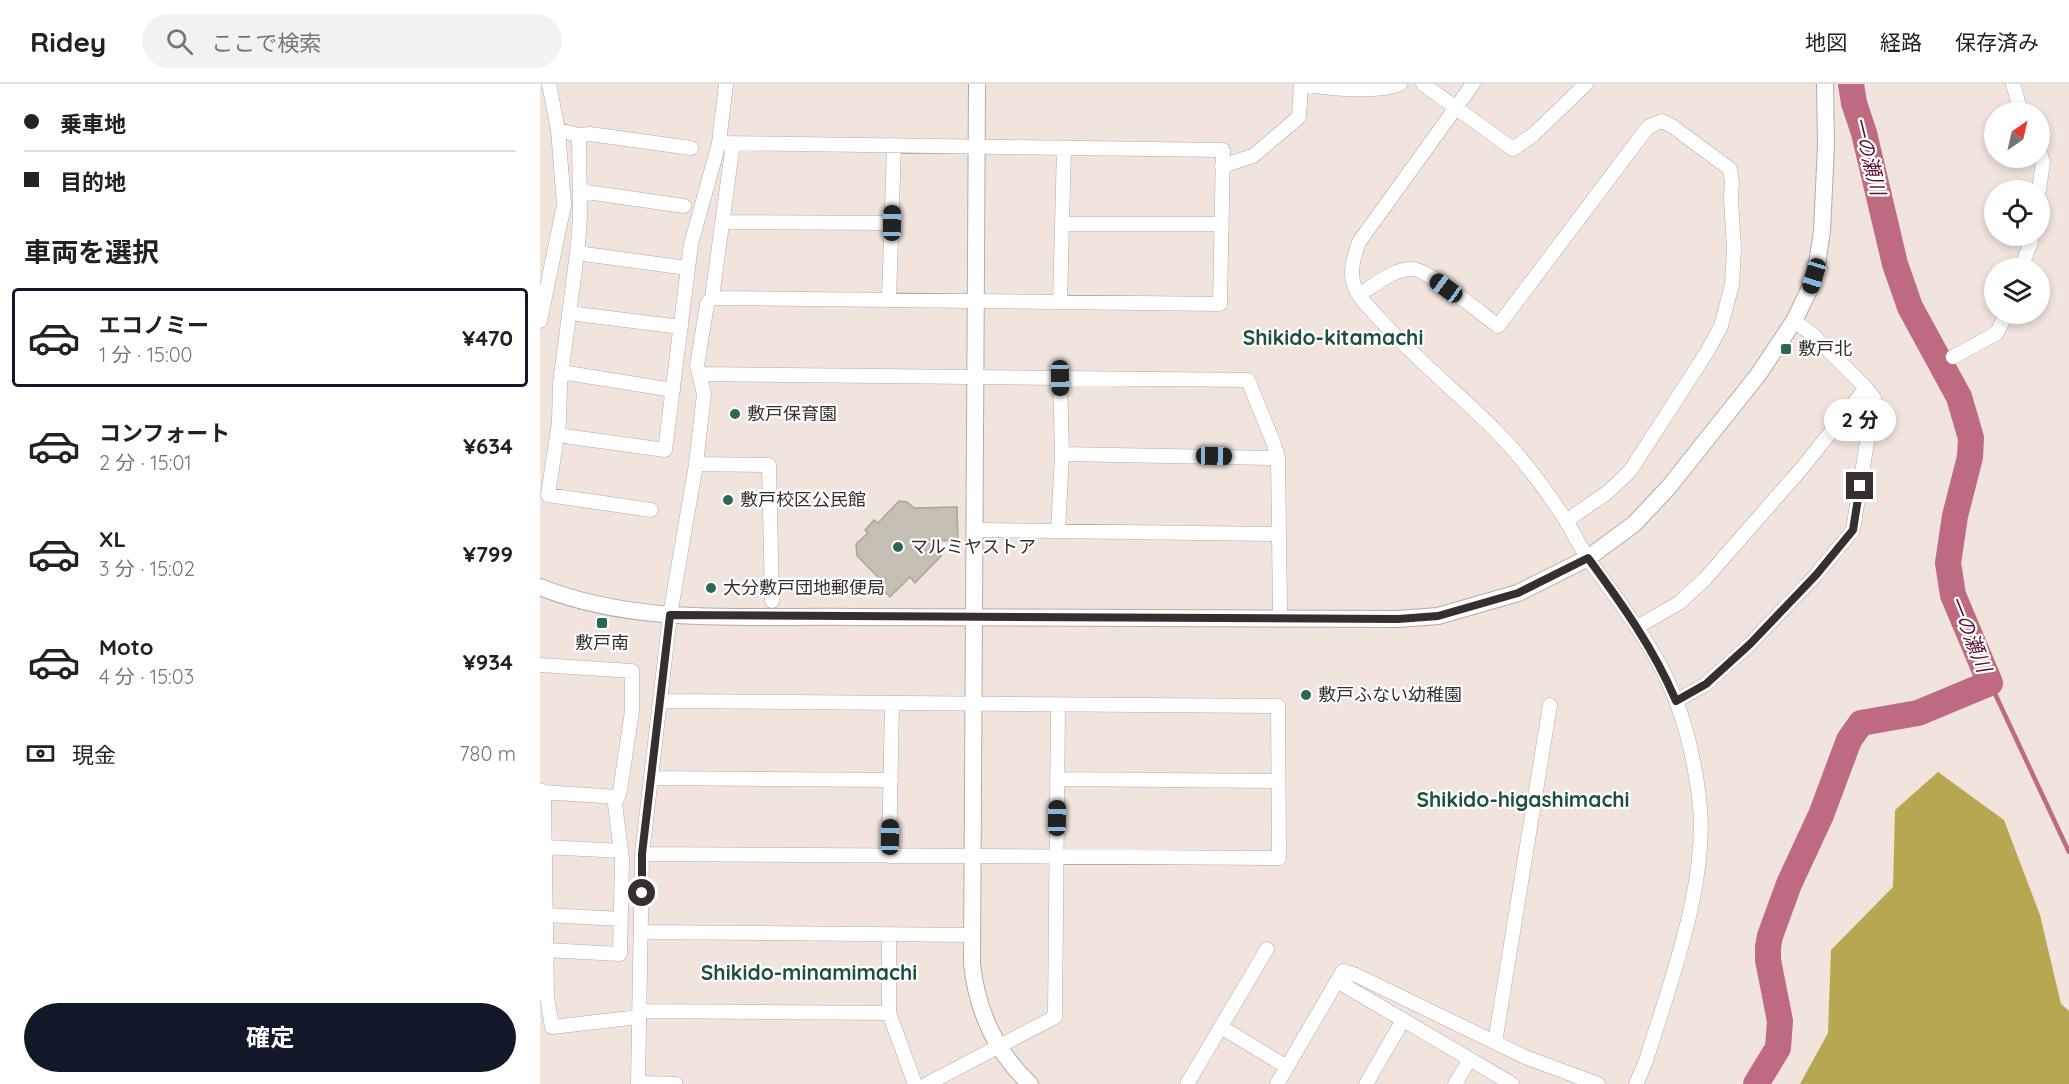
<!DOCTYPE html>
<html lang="ja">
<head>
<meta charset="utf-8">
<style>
	:root { --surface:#fff; --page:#f2f2f2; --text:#222; --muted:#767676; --line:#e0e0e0; --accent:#111827 }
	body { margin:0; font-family:Quicksand,"Noto Sans JP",sans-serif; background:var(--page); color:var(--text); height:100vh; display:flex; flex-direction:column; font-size:22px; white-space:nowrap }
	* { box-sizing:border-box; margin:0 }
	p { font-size:20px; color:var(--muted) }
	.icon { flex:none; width:33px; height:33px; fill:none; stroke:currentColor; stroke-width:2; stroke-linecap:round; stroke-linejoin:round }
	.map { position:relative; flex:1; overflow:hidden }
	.sheet { display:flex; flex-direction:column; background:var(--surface); width:540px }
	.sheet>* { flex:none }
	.guide { display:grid; align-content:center; height:132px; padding:0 24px; background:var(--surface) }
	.needle { width:39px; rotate:34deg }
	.fabs { position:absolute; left:1444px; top:18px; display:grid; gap:12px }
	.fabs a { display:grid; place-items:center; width:66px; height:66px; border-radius:50%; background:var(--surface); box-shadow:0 3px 9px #0003; font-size:30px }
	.end { position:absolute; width:27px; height:27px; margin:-14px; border:8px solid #35302e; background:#fff; box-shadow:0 0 0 3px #fff }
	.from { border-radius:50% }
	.bubble { position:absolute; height:42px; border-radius:21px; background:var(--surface); box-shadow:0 3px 9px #0003; font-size:20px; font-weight:700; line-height:42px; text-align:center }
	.car { position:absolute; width:18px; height:36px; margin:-18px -9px; border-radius:8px; box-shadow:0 0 4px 2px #0007; background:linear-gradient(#222 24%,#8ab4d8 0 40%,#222 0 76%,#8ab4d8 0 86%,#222 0) }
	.guide b { display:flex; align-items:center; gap:21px; height:57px; font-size:22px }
	.guide b+b { border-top:2px solid var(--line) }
	.guide i { width:15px; height:15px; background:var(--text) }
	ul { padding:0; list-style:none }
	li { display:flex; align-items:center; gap:18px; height:99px; margin:0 12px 9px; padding:0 12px; border:3px solid transparent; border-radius:6px }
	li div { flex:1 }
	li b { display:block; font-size:22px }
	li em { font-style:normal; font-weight:700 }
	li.selected { border-color:var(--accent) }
	li>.icon { width:54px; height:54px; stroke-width:1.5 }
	h2 { padding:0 24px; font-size:27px; line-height:72px }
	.pay { display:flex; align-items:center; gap:15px; height:66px; padding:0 24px; font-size:22px }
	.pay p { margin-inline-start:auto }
	.button { display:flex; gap:12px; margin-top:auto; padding:12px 24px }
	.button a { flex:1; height:69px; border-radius:36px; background:var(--accent); color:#fff; font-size:24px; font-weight:700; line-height:69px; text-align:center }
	header { display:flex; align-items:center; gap:36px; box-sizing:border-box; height:84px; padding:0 30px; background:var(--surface); border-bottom:2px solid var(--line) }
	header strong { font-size:28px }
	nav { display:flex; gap:33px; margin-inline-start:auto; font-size:21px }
	.search { width:420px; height:54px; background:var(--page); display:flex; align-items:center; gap:15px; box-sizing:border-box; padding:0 21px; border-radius:33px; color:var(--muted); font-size:22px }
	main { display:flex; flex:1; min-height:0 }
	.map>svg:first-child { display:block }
	.forest { fill:#b8a751 }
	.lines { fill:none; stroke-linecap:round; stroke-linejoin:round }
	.stream { stroke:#be6b82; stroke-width:4.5 }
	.river { stroke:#be6b82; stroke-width:26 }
	.building { fill:#c5beb3; stroke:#aca49a; stroke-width:1.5 }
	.minor-casing { stroke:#b6aaa3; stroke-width:15 }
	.tertiary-casing { stroke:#b6aaa3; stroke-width:18 }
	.minor { stroke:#fff; stroke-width:14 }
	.tertiary { stroke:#fff; stroke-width:16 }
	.route { stroke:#35302e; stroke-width:8 }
	.poi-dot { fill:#2b6956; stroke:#fff; stroke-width:2 }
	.labels { text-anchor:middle; stroke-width:4.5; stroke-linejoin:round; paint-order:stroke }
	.poi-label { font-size:18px; fill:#35302e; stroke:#fff; text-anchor:start }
	.water-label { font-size:20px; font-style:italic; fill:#5e122f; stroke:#fff }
	.quarter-label { font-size:21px; font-weight:bold; fill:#1e5040; stroke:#fff }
</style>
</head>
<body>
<header>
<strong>Ridey</strong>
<div class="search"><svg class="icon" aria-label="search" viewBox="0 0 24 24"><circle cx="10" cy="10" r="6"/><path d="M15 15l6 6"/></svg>ここで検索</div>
<nav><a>地図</a><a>経路</a><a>保存済み</a></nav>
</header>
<main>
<section class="sheet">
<div class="guide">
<b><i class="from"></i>乗車地</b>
<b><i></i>目的地</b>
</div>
<h2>車両を選択</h2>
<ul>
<li class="selected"><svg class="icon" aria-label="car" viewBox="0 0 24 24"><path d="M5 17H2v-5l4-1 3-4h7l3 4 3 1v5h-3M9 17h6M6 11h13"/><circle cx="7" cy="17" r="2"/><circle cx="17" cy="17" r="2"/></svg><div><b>エコノミー</b><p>1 分 · 15:00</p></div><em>¥470</em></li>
<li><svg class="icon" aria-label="car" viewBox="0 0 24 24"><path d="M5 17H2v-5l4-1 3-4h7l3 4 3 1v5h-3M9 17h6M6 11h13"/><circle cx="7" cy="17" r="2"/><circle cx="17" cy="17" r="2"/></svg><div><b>コンフォート</b><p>2 分 · 15:01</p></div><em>¥634</em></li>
<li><svg class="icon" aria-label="car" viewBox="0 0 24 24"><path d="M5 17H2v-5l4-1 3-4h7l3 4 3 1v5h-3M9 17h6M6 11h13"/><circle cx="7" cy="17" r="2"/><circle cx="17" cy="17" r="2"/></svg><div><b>XL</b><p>3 分 · 15:02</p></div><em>¥799</em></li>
<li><svg class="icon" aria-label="car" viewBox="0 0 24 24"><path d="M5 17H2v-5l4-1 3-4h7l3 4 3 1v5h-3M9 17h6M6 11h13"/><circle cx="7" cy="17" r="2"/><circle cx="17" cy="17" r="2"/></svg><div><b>Moto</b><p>4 分 · 15:03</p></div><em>¥934</em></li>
</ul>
<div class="pay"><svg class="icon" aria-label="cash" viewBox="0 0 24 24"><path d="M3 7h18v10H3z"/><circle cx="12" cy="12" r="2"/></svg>現金<p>780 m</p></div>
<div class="button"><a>確定</a></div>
</section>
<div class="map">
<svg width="1529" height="1000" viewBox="0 0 1529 1000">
	<rect width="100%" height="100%" fill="#f0e4dd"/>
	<path class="forest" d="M1398,688l66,48 36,95 21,89 8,7v73h-269l28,-51 3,-83 62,-63 2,-77z"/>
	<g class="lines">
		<path class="stream" d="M1450,599l79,169"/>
		<path class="river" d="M1216,1000l22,-36 2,-27 -12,-61v-13l2,-11 19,-52 32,-69 28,-75 12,-17 57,-10 72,-30 -37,-88 -5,-32 7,-47 15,-59 1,-19 -12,-41 -49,-90 -15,-43 -31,-131 -10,-30 -3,-19"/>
	</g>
	<path class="building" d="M359,417l8,1 7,6 43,-1 1,34 -32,-1 15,16 -26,27 -5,-6 -20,20 -11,-12 4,-3 -26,-26 -1,-12 12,-11 -3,-3 9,-10 4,3z"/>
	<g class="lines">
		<g class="minor-casing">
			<path id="minor" d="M883,0l90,65 21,-15 52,-50
				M933,0l-114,158c-6,17 -11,34 -2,50 8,13 21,25 31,36 34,36 72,67 107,102 27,27 49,57 70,89 8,13 15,28 24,41 23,32 47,63 67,98 24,42 37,91 43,139 11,83 -29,185 -53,264l-10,23
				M1473,0l8,28
				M18,46l21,5 1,81 -2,29 -18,139 -1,38 -11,73 103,15
				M39,51l11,-1 101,14
				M682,82l31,-10 46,-39 2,-33c26,4 74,10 99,0
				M1499,106l4,-28 -3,-9
				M40,107l104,15
				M183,138l169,1
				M522,140h159
				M37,169l110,15
				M1481,184l10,-26 -2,-6
				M819,211c16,-10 35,-27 54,-26 16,1 70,46 85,57l150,-199 14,-6 10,5 58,43 2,13 -1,16 3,51 -2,36 -11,41 -14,26 -77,119 -22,21 -42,29
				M172,214l508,6 3,-154 -504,-7
				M349,216l5,-155
				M520,218l4,-154
				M29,229l112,14
				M0,237l24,-116 -6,-75 -9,-46
				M1413,273l44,-24 9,-19
				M21,288l112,18
				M160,290l548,6 26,64 4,14 2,152
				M17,351l108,15 26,-206 28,-101 7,-59
				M522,370l216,4
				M156,380l73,1 3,136
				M435,446l303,4
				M518,447l4,-77 -2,-76
				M1097,543l42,-24 26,-24 97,-111 64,-80 -54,-54 -18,-13
				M0,581l92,6v40l-12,80 -5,13 7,55 -2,95 -74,-4
				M1136,617l30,-17 44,-40 66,-69 37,-45 21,-132 -8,-10
				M111,694l240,2
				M517,695l221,2
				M0,706l4,10 3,197 5,30 87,-10
				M2,708l76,5
				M5,763l76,4
				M102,770l637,4 -1,-152 -618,-5
				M349,772l3,-153
				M6,831l75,4
				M101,848l331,3
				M349,850v79l26,71
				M797,897l175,103
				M99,927l250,2
				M681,943l66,40
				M955,958l55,-337
				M98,999l38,1
				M98,1000l4,-230 28,-239 26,-151 8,-70 -7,-28 10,-62 5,-6 21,-155
				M387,1000l128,-67 3,-312
				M647,1000l80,-135
				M737,1000l66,-113 13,4 169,82 73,27
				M826,1000l37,-64
				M915,1000l15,-25"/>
		</g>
		<g class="tertiary-casing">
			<path id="tertiary" d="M437,0l-5,880c5,46 24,88 58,120
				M0,503c99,40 214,28 318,30 180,2 360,2 540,2l40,-3 80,-23 70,-35 46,-34 34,-36 90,-113 36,-54 16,-33 7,-24 5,-33 4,-86 -1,-61"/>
		</g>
		<use href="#minor" class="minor"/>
		<use href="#tertiary" class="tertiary"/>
	</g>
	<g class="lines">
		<path class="route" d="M102,809v-39l28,-239 728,4 40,-3 80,-23 70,-35c34,46 66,91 88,143l30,-17 44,-40 66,-69 37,-45 7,-44"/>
	</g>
	<g class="poi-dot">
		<rect x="1240" y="259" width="12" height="12" rx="3"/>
		<circle cx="195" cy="330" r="6"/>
		<circle cx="188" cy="416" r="6"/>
		<circle cx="358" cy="463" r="6"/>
		<circle cx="171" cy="504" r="6"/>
		<rect x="56" y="533" width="12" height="12" rx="3"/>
		<circle cx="766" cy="611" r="6"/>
	</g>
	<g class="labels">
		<g class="poi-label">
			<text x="1258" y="271">敷戸北</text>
			<text x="207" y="336">敷戸保育園</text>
			<text x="200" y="422">敷戸校区公民館</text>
			<text x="370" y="469">マルミヤストア</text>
			<text x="183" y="510">大分敷戸団地郵便局</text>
			<text x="62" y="565" text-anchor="middle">敷戸南</text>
			<text x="778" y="617">敷戸ふない幼稚園</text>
		</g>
		<g class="water-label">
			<text transform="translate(1329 72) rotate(76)" y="7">一の瀬川</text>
			<text transform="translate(1430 550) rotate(68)" y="7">一の瀬川</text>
		</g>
		<g class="quarter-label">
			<text x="793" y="261">Shikido-kitamachi</text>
			<text x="983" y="723">Shikido-higashimachi</text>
			<text x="269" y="896">Shikido-minamimachi</text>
		</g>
	</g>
</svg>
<div class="fabs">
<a><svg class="needle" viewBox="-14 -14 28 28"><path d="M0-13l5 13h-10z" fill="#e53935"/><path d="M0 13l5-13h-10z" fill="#767676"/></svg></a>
<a><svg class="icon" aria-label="locate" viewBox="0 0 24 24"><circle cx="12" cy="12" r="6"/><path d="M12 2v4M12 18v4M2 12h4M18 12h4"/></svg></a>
<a><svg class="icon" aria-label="layers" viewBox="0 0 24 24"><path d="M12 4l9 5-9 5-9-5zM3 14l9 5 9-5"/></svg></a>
</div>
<i class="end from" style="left:102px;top:809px"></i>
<i class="end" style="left:1320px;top:402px"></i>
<div class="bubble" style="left:1284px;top:315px;width:72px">2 分</div>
<i class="car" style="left:352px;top:139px;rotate:1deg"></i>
<i class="car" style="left:1274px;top:192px;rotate:197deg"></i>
<i class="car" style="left:906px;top:204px;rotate:306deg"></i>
<i class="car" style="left:520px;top:294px;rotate:179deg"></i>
<i class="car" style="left:674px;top:372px;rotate:91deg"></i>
<i class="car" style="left:517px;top:734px;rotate:1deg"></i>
<i class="car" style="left:350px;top:753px;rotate:1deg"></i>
</div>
</main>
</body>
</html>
